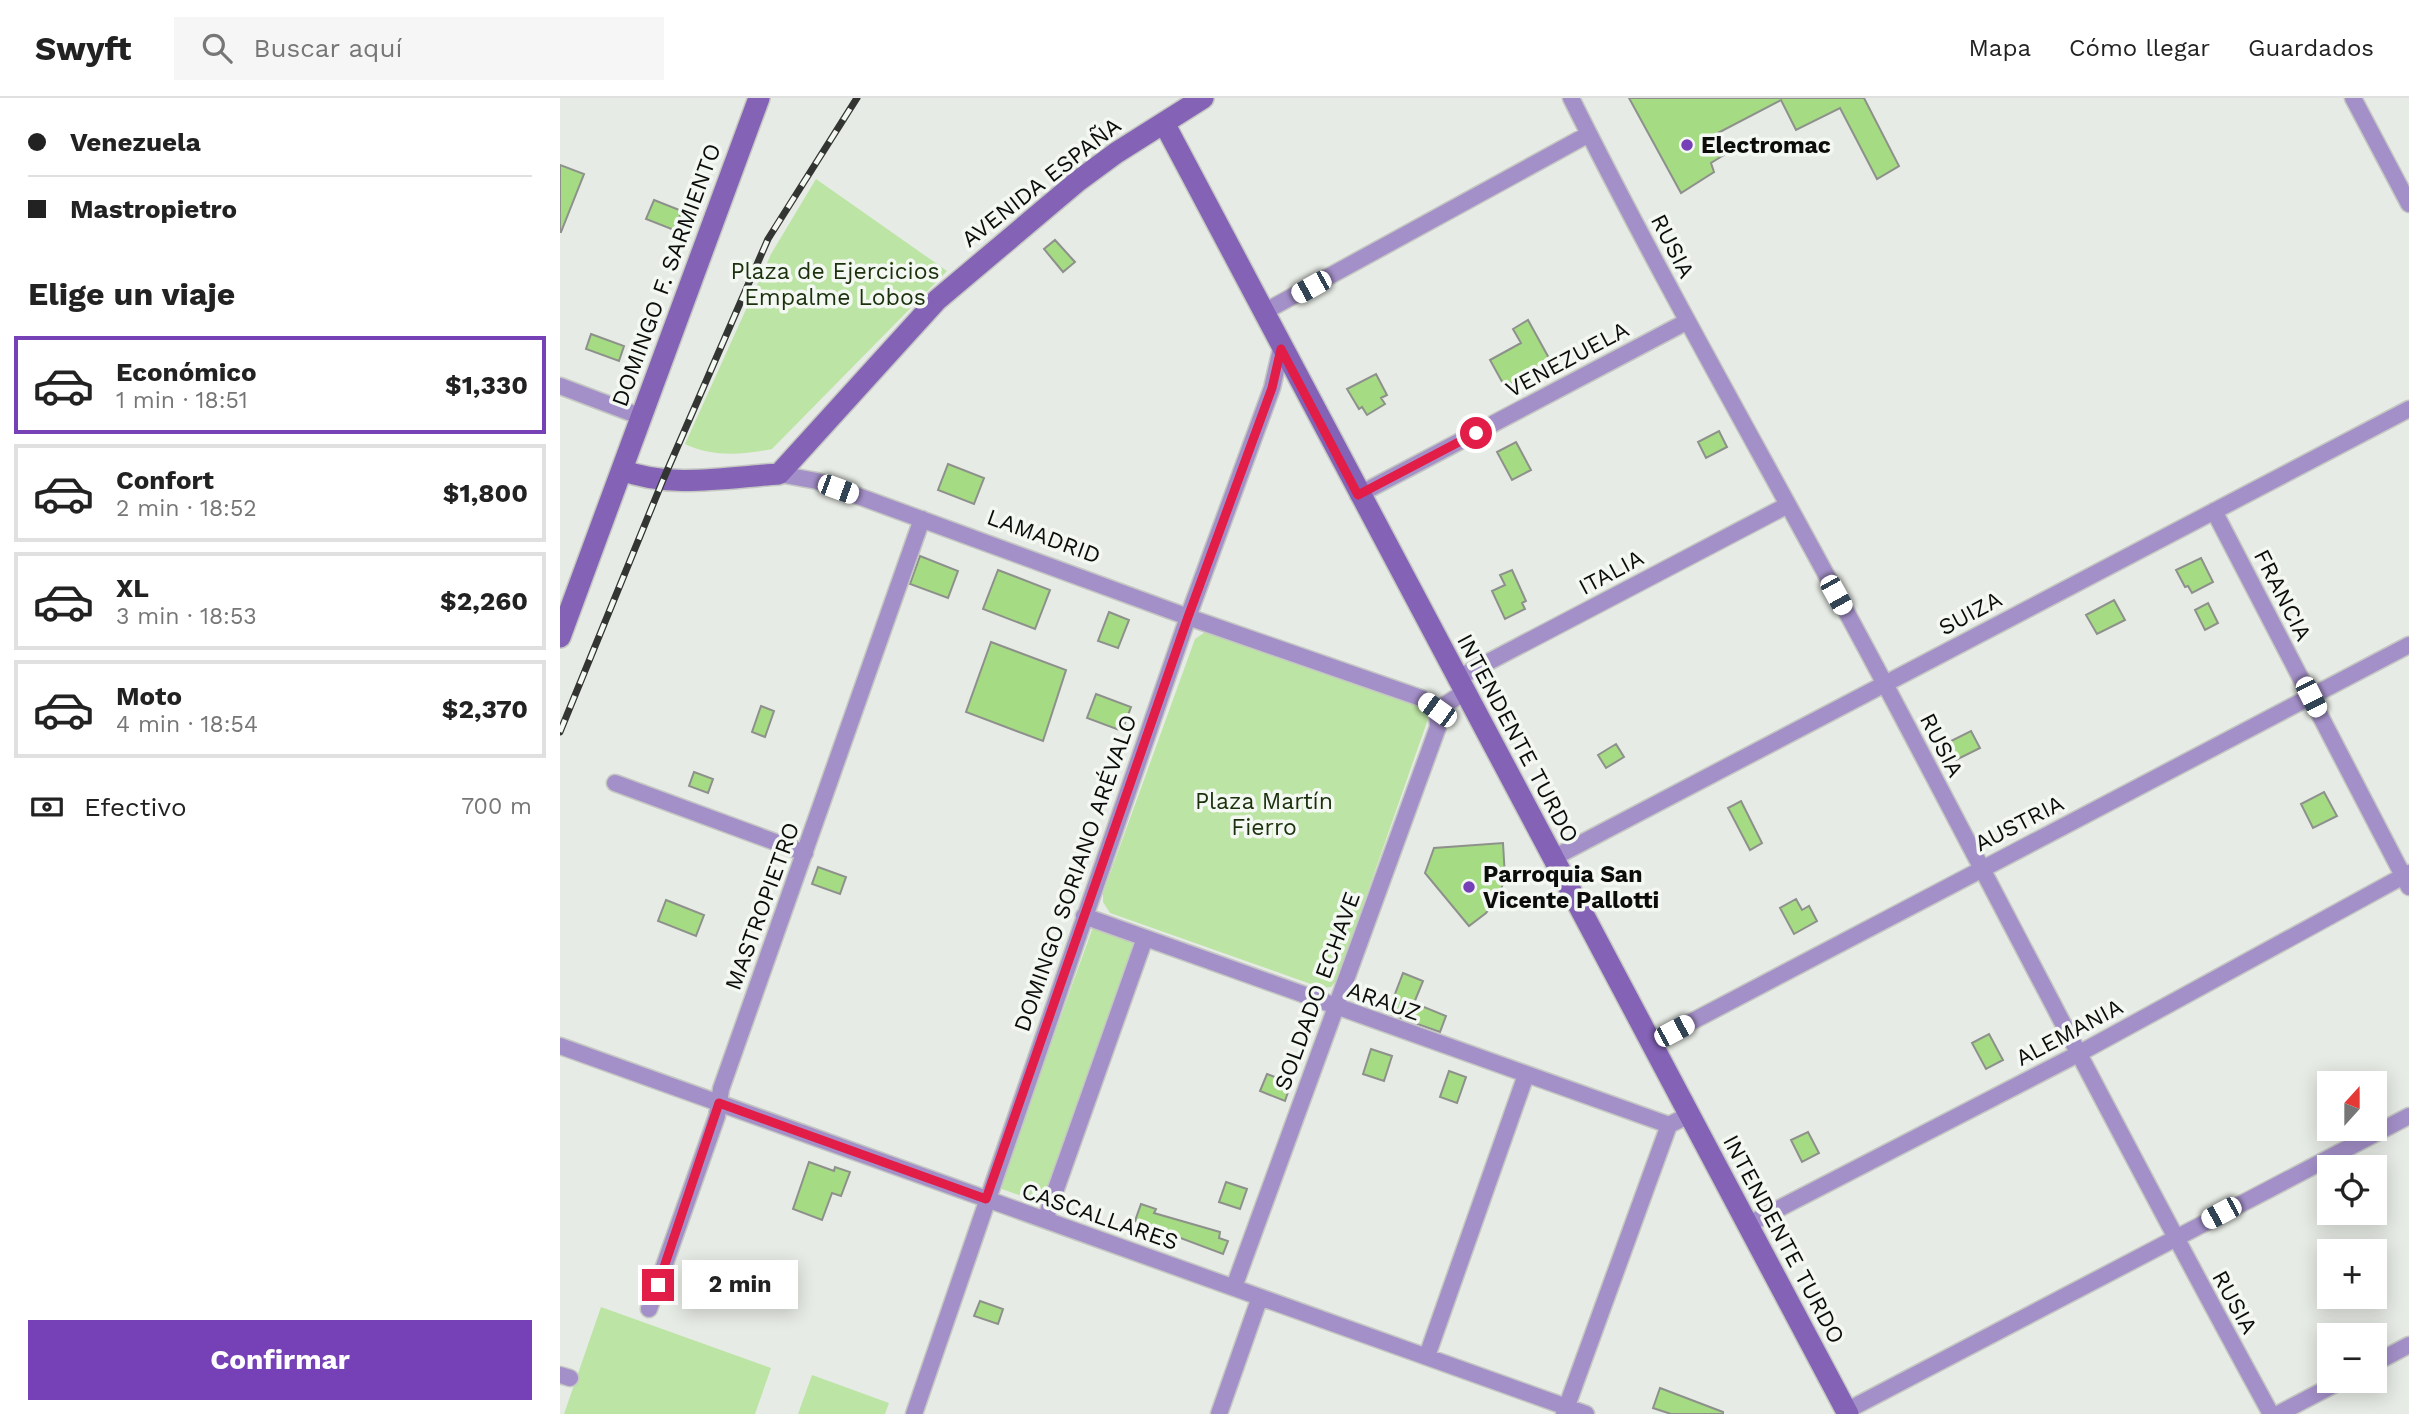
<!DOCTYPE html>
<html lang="es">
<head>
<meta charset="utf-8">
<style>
	:root { --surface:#fff; --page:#f6f6f6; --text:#222; --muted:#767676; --line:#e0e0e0; --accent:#7640b7 }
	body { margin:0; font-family:"Work Sans",sans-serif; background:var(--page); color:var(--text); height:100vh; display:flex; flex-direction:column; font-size:26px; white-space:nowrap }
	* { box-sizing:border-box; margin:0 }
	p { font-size:23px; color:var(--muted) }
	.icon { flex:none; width:38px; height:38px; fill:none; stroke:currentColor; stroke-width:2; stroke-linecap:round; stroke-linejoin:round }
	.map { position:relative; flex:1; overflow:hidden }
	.drawer { display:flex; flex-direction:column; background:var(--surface); width:560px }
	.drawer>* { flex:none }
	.hud { display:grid; align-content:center; height:154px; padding:0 28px; background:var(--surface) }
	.needle { width:46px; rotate:21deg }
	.buttons { position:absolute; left:1757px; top:973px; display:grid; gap:14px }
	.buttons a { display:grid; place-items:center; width:70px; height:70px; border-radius:0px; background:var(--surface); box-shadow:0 4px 18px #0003; font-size:35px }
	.end { position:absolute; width:32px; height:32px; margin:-16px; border:9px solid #e11d48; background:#fff; box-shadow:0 0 0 4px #fff }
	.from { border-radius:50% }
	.bubble { position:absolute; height:49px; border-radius:0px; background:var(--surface); box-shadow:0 4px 18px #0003; font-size:23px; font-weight:700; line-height:49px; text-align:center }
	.car { position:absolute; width:21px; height:42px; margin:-21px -10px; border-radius:9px; box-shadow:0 0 5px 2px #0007; background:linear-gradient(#fff 24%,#345 0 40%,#fff 0 76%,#345 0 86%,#fff 0) }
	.hud b { display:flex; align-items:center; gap:24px; height:66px; font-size:26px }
	.hud b+b { border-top:2px solid var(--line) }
	.hud i { width:18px; height:18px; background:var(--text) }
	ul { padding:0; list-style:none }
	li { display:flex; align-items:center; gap:21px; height:98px; margin:0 14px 10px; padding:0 14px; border:4px solid var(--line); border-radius:0px }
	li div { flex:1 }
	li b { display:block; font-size:26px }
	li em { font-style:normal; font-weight:700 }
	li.active { border-color:var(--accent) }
	li>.icon { width:63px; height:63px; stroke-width:1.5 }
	h2 { padding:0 28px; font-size:32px; line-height:84px }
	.pay { display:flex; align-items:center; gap:18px; height:77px; padding:0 28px; font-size:26px }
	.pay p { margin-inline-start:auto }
	.button { display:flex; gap:14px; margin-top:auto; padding:14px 28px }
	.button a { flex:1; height:80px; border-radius:0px; background:var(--accent); color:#fff; font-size:28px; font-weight:700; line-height:80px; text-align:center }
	header { display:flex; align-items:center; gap:42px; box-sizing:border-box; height:98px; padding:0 35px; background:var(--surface); border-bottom:2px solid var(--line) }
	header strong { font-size:33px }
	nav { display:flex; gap:38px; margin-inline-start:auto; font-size:24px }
	.search { width:490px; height:63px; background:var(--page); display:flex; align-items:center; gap:18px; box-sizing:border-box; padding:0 24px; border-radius:0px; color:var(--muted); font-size:26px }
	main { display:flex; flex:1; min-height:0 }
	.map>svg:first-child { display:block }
	.green { fill:#bce4a4 }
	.building { fill:#a5db82; stroke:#8e918b; stroke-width:2 }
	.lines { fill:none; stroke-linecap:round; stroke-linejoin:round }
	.street-casing { stroke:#c4c7c2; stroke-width:19 }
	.secondary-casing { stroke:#c4c7c2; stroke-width:24 }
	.street { stroke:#a490c9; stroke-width:16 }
	.secondary { stroke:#8462b6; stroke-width:21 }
	.rail-casing { stroke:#333532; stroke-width:7 }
	.rail { stroke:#f4f8f2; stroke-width:4.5; stroke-dasharray:13; stroke-linecap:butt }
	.route { stroke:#e11d48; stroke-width:9 }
	.poi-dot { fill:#7640b7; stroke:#f4f8f2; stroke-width:2.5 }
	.labels { text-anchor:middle; stroke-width:7; stroke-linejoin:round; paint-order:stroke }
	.poi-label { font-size:23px; font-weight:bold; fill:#0c0d0b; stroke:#f4f8f2; text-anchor:start }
	.street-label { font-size:23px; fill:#0c0d0b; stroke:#f4f8f2 }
	.park-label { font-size:23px; fill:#1b300c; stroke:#f4f8f2 }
</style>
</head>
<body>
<header>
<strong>Swyft</strong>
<div class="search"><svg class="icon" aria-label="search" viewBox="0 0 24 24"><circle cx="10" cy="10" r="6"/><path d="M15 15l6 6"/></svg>Buscar aquí</div>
<nav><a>Mapa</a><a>Cómo llegar</a><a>Guardados</a></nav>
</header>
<main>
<section class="drawer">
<div class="hud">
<b><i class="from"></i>Venezuela</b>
<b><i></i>Mastropietro</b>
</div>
<h2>Elige un viaje</h2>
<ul>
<li class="active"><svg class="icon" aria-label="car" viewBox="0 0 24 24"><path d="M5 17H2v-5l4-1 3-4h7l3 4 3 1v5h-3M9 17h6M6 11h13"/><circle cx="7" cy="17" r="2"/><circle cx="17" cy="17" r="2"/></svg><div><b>Económico</b><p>1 min · 18:51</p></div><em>$1,330</em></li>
<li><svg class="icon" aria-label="car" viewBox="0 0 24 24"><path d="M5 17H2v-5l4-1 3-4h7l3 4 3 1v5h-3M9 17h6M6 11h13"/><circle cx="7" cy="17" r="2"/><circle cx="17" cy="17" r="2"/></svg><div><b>Confort</b><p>2 min · 18:52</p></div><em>$1,800</em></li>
<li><svg class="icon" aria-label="car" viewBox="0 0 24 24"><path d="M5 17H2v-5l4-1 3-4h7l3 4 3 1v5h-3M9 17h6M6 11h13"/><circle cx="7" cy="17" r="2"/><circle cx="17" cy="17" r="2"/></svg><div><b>XL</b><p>3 min · 18:53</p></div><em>$2,260</em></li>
<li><svg class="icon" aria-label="car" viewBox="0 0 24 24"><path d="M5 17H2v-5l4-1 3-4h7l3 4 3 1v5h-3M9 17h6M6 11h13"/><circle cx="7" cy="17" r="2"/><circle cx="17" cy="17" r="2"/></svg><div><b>Moto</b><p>4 min · 18:54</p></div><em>$2,370</em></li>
</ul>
<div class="pay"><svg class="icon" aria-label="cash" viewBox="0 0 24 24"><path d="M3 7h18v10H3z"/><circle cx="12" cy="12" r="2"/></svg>Efectivo<p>700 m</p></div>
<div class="button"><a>Confirmar</a></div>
</section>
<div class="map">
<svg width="1849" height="1316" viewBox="0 0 1849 1316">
	<rect width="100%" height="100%" fill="#e7ebe5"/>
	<path class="green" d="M256,81l131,92 -175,178c-30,6 -60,8 -87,-5l86,-190z
		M645,534l210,73 11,7 2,7 -91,261 -6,7 -9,1 -212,-75 -7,-11v-9l92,-254z
		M533,829l48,17 -91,262 -51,-18z
		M41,1209l170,61 -16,46h-191z
		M252,1277l77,28 -4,11h-87z"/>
	<path class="building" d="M1069,0h235l35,68 -22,13 -37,-71 -44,22 -15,-30 -67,35 10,20 -13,8 3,9 -33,21z
		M0,67l24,9 -23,58h-1z
		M94,102l28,11 -8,19 -28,-11z
		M495,142l20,22 -12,10 -19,-23z
		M968,222l22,40 -45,27 -15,-27 31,-17 -8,-14z
		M31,236l33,12 -5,15 -33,-12z
		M816,276l11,21 -6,3 4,6 -18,11 -5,-8 -3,2 -12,-20z
		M1159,333l8,16 -21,11 -8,-16z
		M956,344l15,28 -19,10 -15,-28z
		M388,366l36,14 -10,26 -36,-14z
		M360,458l38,15 -10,27 -38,-14z
		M1641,460l12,24 -21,11 -4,-7 -3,1 -9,-17z
		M438,472l52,20 -15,39 -52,-20z
		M952,472l14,31 -4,2 3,6 -20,10 -13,-28 13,-6 -5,-10z
		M1554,502l11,20 -28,14 -11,-19z
		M1648,505l10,20 -13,7 -10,-20z
		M549,514l20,8 -11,28 -20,-7z
		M431,544l75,28 -23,71 -77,-29z
		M536,596l35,13 -9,24 -35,-13z
		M201,608l13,5 -9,26 -13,-5z
		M1411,633l9,17 -24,12 -9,-17z
		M1056,646l8,13 -18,11 -8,-13z
		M134,674l19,7 -5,14 -19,-7z
		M1764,694l13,24 -24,12 -12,-24z
		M1181,703l21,42 -12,7 -22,-42z
		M943,745l2,34 -6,19 -13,17 -17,13 -44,-53 9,-25z
		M258,769l28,10 -6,17 -28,-10z
		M1236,801l6,11 7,-4 8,15 -23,13 -14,-26z
		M106,802l38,15 -8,21 -38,-15z
		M843,875l20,8 -9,22 32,13 -6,16 -48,-17 -2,-8z
		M1429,936l14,26 -17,9 -14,-26z
		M811,951l21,7 -8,25 -21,-7z
		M889,973l17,6 -9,26 -17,-6z
		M707,976l24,9 -6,18 -25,-10z
		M1248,1034l11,21 -17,9 -11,-22z
		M249,1064l25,9 1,-4 15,5 -9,24 -9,-3 -10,27 -29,-11z
		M666,1084l21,7 -7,20 -21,-7z
		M581,1106l15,5 -2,4 66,19 -1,6 9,3 -5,13 -88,-33z
		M420,1203l23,8 -5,15 -24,-8z
		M1100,1290l63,24v2h-52l-18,-6z"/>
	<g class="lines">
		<g class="street-casing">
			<path id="street" d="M1011,0c99,199 211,391 315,588 128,242 253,487 385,728
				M1793,0l56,106
				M704,214l325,-178
				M0,288l82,31
				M219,376l38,7 371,136 233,81 16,12
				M798,397l328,-173
				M1654,413l195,376
				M896,581l330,-173
				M877,612l26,-17
				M55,685l190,70
				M993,760l856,-449
				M524,818l585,209
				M1091,945l758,-398
				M0,948l1026,368
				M485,1122l100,-282
				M1187,1127l331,-171 331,-181
				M674,1189l204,-560 -1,-17
				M89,1211l68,-193 4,-27 201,-570
				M867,1258l99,-281
				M1815,1265l34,-18
				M0,1277l10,3
				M1286,1313l563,-295
				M354,1316l274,-797 84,-229 9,-39
				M659,1316l41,-117
				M1004,1316l105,-289 18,-9
				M1718,1316l63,-33"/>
		</g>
		<g class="secondary-casing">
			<path id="secondary" d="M604,25l684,1291
				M62,372c48,19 107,7 157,4l158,-174 141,-119 38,-28 87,-55
				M0,539l199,-539"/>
		</g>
		<use href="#street" class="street"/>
		<use href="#secondary" class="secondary"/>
		<g class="rail-casing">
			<path id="rail" d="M0,634l103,-252 105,-241 89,-141"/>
		</g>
		<use href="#rail" class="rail"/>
	</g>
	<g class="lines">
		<path class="route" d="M98,1187l61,-182 267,96 202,-582 84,-229 9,-39 77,146 118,-62"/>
	</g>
	<g class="poi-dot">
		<circle cx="1127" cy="47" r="7"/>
		<circle cx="909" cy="789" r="7"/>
	</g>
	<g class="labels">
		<g class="poi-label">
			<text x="1141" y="55">Electromac</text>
			<text x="923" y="784">Parroquia San<tspan x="923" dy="26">Vicente Pallotti</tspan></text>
		</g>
		<g class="street-label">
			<text transform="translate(481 84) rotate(-38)" y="8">AVENIDA ESPAÑA</text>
			<text transform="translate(1113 148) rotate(63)" y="8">RUSIA</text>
			<text transform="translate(106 177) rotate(-70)" y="8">DOMINGO F. SARMIENTO</text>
			<text transform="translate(1007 261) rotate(-28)" y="8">VENEZUELA</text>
			<text transform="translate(484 438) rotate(20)" y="8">LAMADRID</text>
			<text transform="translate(1051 474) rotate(-28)" y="8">ITALIA</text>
			<text transform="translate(1723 497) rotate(63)" y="8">FRANCIA</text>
			<text transform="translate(1410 515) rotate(-28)" y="8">SUIZA</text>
			<text transform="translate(958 640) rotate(62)" y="8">INTENDENTE TURDO</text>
			<text transform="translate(1382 647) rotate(63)" y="8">RUSIA</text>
			<text transform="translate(1459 725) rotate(-27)" y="8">AUSTRIA</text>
			<text transform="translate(515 775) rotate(-71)" y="8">DOMINGO SORIANO ARÉVALO</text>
			<text transform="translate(202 808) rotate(-70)" y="8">MASTROPIETRO</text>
			<text transform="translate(757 893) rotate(-70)" y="8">SOLDADO ECHAVE</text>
			<text transform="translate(824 903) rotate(19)" y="8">ARAUZ</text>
			<text transform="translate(1509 934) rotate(-28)" y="8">ALEMANIA</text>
			<text transform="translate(540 1118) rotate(19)" y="8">CASCALLARES</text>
			<text transform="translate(1224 1141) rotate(62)" y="8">INTENDENTE TURDO</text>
			<text transform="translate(1675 1204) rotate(61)" y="8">RUSIA</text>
		</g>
		<g class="park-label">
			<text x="275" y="181">Plaza de Ejercicios<tspan x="275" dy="26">Empalme Lobos</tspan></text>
			<text x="704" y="711">Plaza Martín<tspan x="704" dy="26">Fierro</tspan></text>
		</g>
	</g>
</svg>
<div class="buttons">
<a><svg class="needle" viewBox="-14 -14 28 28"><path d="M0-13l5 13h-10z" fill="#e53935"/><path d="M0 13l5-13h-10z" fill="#767676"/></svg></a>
<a><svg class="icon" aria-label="locate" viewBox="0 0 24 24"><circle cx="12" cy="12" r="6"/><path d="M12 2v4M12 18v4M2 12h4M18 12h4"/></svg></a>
<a>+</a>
<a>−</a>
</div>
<i class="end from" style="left:916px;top:335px"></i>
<i class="end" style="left:98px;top:1187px"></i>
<div class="bubble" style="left:122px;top:1162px;width:116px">2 min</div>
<i class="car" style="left:751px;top:189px;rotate:241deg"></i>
<i class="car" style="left:278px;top:391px;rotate:110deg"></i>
<i class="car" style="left:1276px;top:497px;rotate:151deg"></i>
<i class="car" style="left:1751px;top:599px;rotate:153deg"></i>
<i class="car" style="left:877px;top:612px;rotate:306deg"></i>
<i class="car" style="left:1114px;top:933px;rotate:62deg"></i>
<i class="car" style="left:1661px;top:1115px;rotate:242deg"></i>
</div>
</main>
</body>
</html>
